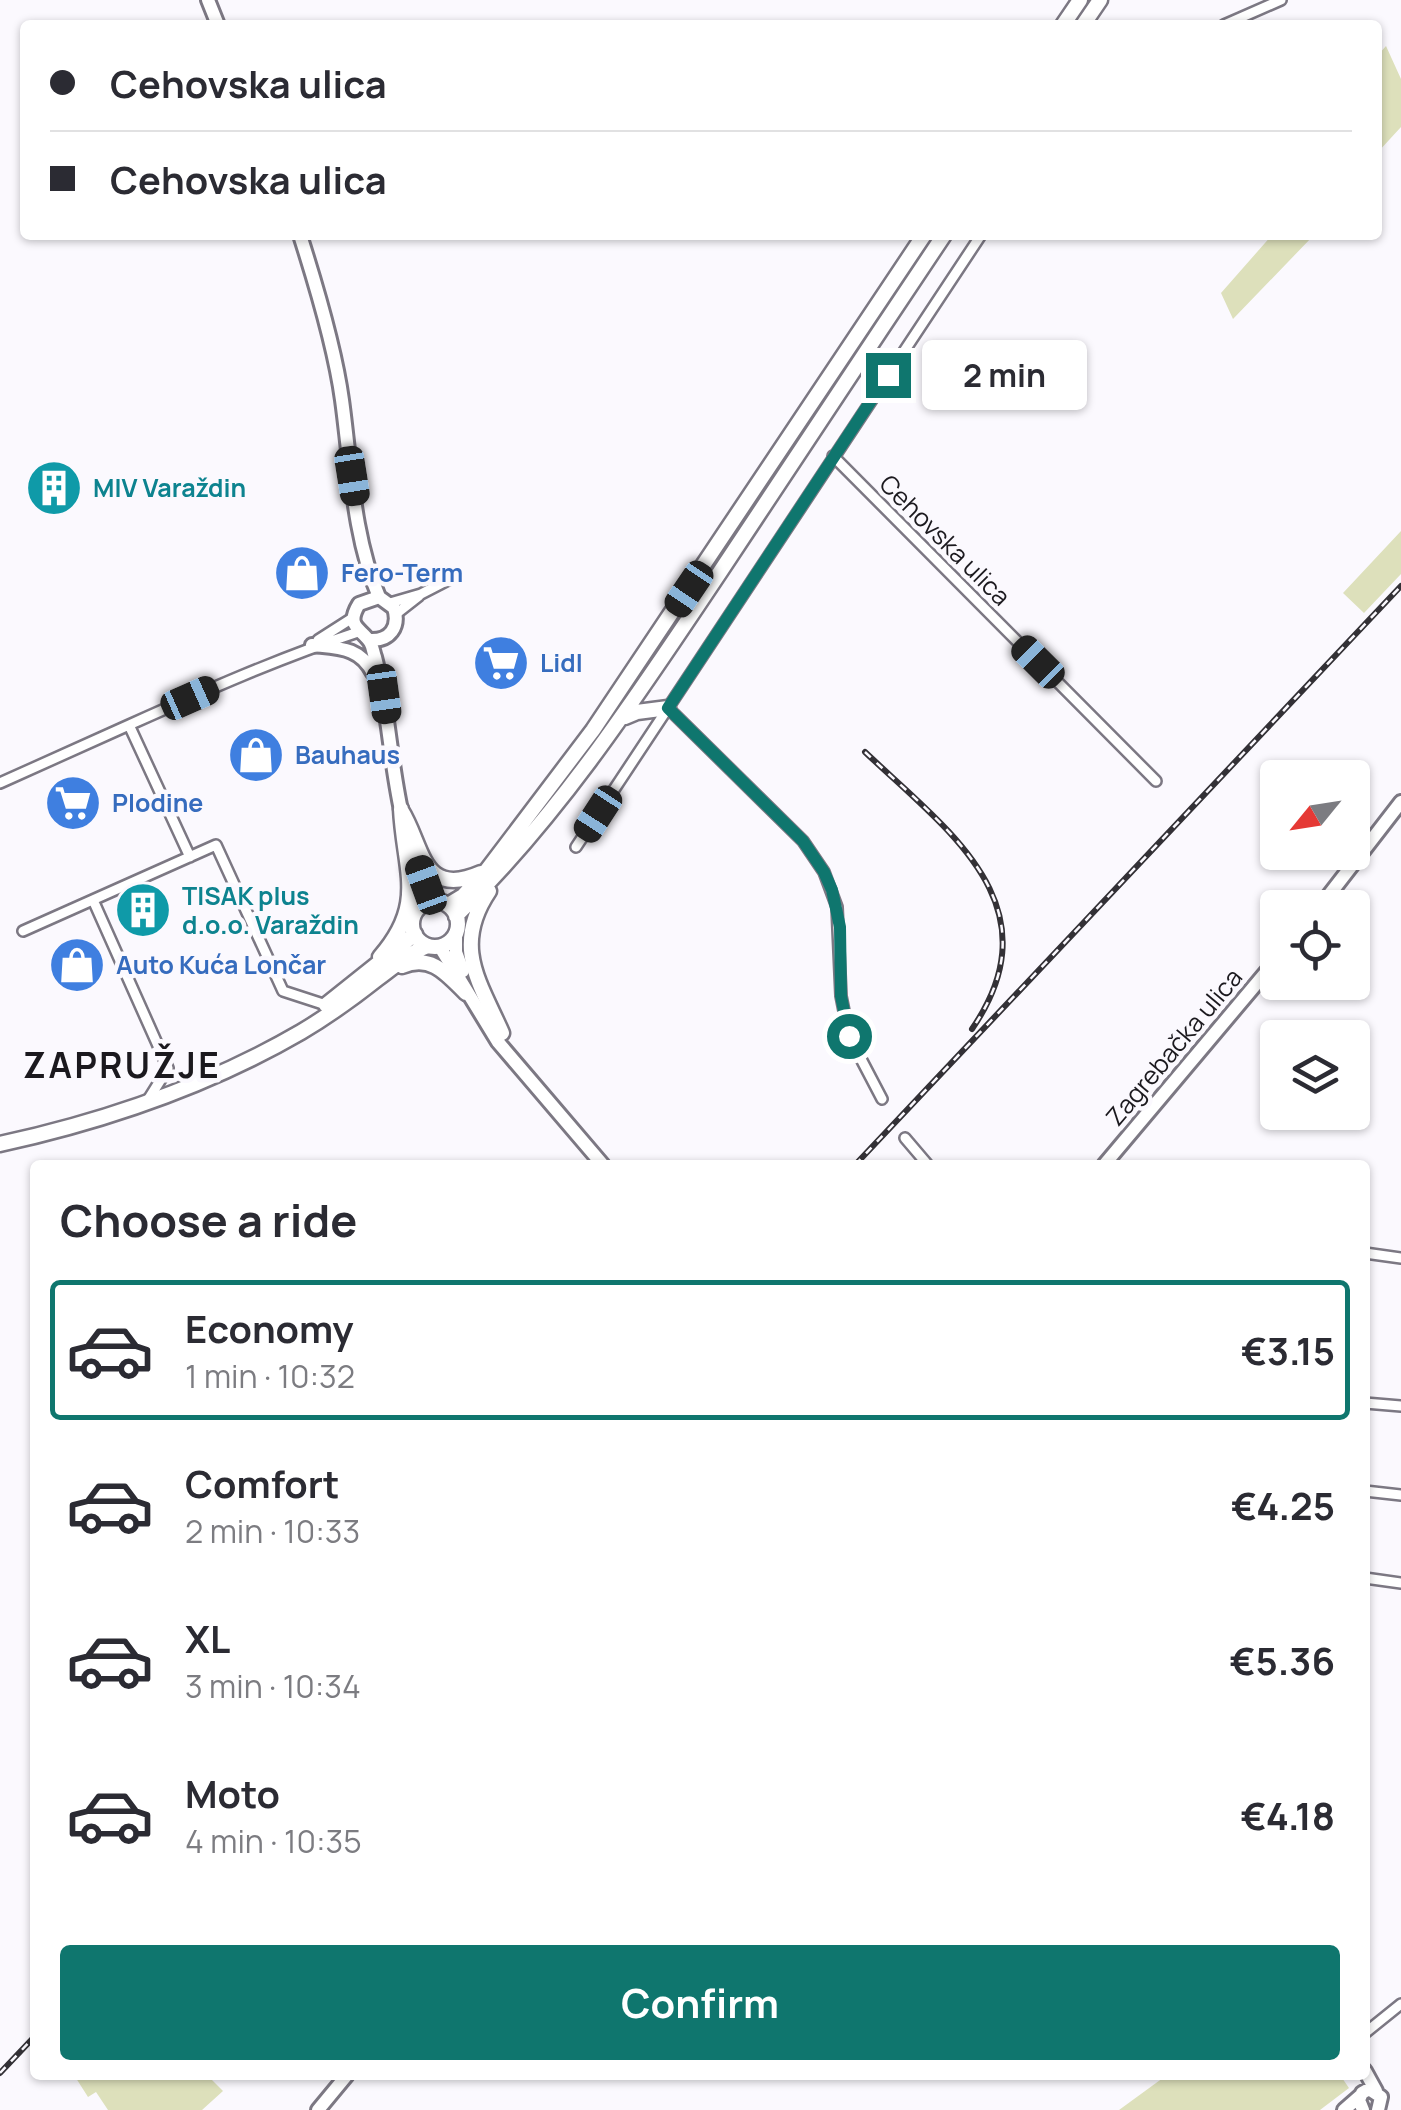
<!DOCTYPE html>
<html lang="en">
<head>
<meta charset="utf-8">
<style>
	:root { --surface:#fff; --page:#f7f7f7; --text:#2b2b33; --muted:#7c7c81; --line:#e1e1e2; --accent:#0f766e }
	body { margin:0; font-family:Manrope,sans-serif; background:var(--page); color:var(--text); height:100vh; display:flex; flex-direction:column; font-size:38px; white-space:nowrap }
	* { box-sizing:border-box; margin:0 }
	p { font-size:32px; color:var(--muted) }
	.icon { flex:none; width:55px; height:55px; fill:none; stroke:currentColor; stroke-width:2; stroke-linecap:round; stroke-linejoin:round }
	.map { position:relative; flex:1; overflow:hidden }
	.drawer { position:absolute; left:30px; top:1160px; width:1340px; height:920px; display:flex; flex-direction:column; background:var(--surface); border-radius:10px; box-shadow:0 2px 8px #0004 }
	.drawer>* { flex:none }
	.hud { position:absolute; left:20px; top:20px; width:1362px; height:220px; border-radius:10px; box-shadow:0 2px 8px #0004; display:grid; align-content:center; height:220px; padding:0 30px; background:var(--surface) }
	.needle { width:65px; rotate:240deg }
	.tools { position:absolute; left:1260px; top:760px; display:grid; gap:20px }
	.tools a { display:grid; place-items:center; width:110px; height:110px; border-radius:10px; background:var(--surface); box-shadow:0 2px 8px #0004; font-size:50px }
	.end { position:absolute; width:45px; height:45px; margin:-22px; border:12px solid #0f766e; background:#fff; box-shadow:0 0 0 5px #fff }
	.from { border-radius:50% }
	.bubble { position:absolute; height:70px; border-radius:10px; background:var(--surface); box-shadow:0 2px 8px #0004; font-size:32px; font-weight:700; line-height:70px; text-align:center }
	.car { position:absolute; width:30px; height:60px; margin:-30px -15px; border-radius:12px; box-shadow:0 0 8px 2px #0007; background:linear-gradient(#222 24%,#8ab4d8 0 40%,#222 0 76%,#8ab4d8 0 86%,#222 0) }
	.hud b { display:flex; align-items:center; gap:35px; height:95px; font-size:38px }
	.hud b+b { border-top:2px solid var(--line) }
	.hud i { width:25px; height:25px; background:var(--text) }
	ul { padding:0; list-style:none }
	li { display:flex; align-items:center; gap:30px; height:140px; margin:0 20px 15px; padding:0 10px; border:5px solid transparent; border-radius:10px }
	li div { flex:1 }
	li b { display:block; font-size:38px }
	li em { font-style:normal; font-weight:700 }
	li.on { border-color:var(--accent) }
	li>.icon { width:90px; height:90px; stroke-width:1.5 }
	h2 { padding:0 30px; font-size:45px; line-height:120px }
	.action { display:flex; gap:20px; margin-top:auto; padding:20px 30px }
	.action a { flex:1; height:115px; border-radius:10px; background:var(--accent); color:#fff; font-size:40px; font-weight:700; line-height:115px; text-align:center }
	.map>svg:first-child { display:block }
	.green { fill:#dde0bb }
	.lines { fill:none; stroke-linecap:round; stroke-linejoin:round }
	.street-casing { stroke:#7c7883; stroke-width:14 }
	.secondary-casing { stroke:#7c7883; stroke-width:18 }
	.primary-casing { stroke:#7c7883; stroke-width:19 }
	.street { stroke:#fff; stroke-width:9 }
	.secondary { stroke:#fff; stroke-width:12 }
	.primary { stroke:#fff; stroke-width:14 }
	.rail-casing { stroke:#333136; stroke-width:6 }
	.rail { stroke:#fbf9fe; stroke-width:2.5; stroke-dasharray:8; stroke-linecap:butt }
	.route { stroke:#0f766e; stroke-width:12 }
	.labels { text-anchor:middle; stroke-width:9; stroke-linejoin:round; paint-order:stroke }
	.culture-label { font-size:25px; font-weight:bold; fill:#0d838f; stroke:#fbf9fe; text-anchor:start }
	.street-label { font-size:25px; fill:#1b191e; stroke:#fbf9fe }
	.shop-label { font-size:25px; font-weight:bold; fill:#366cbe; stroke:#fbf9fe; text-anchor:start }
	.district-label { font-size:35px; font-weight:bold; letter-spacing:2.5px; fill:#1b191e; stroke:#fbf9fe }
</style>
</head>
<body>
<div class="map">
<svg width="1401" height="2110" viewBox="0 0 1401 2110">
	<rect width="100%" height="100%" fill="#fbf9fe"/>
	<path class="green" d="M1386,46l15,33v48l-23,25v-97z
		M1272,235h42l-81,84 -12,-26z
		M1401,531v43l-37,39 -21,-20z
		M74,2075h133l16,16 -21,19h-94l-12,-18 -8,5z
		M1167,2075h173l9,13 -29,22h-201z"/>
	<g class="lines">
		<g class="street-casing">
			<path id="street" d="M1224,25l57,-25
				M833,456l323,325
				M390,603l31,-9 29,-15
				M396,614l23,-18
				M318,640l36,-23
				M668,708l135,133 21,31 13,35 4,89 8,40 33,63
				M0,783l129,-58
				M576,847l405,-612
				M190,857l-61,-132c76,-34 150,-67 229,-93
				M93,900l75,168 -20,32
				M23,931l193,-86 67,146 43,14
				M905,1138l23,27
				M1365,1253l36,5
				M1365,1403l36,3
				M1365,1491l36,4
				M1365,1578l36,5
				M1365,2033l36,-29"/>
		</g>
		<g class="secondary-casing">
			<path id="secondary" d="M208,0l10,25
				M300,235c16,50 35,113 42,165 9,65 11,137 37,197
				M370,640c20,1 30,-13 24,-32l-15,-11 -20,7c-14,23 2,24 11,38 3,5 3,10 5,15 14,53 15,108 28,162
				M312,645c27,3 48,2 61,28
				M412,858l7,30 -1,21
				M423,876l15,26
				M1319,908l82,-106
				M456,935v17l7,19
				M440,947l58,95 105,123
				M1104,1165l174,-207
				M1365,2071l11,20
				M318,2110l29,-35
				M1344,2110l16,-14
				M1363,2110l-4,-10 3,-7 7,-4 12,8 -3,13"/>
		</g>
		<g class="primary-casing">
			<path id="primary" d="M1063,25l17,-25
				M1083,25l17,-25
				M625,717l12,-5 31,-4
				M401,810c23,37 20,89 80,63
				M489,891c-37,55 -10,90 13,142
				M412 924a23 23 0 1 1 46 0a23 23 0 1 1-46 0Z
				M448,905l15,-9 24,-26 106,-140 331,-495
				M456,916c105,-103 183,-223 264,-344 75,-113 149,-225 224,-337
				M380,957c47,-54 24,-86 21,-148
				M402,966c29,-12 44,7 64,27
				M326,1005l89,-71
				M0,1144c105,-23 208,-58 301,-112 27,-16 52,-34 76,-53 17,-12 31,-26 51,-33"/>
		</g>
		<use href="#street" class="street"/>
		<use href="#secondary" class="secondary"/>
		<use href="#primary" class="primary"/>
		<g class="rail-casing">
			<path id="rail" d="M865,752c82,78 192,153 107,277
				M855,1165l546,-579
				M0,2073l35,-37"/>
		</g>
		<use href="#rail" class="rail"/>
	</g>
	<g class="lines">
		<path class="route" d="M849,1036l-8,-40 -1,-69 -8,-37 -8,-18 -21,-31 -135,-133 220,-333"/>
	</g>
	<defs>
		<g id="building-disc" transform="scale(2.875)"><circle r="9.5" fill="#0f9aa8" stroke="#fbf9fe"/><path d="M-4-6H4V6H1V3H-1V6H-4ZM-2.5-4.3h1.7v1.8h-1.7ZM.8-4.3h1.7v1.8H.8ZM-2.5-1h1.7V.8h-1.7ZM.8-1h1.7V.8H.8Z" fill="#fff"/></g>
		<g id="shop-disc" transform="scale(2.875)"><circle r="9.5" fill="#3f7fe0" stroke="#fbf9fe"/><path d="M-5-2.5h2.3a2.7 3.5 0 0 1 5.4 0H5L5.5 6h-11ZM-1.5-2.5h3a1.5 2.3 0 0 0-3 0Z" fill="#fff"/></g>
		<g id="supermarket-disc" transform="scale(2.875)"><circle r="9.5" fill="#3f7fe0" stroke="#fbf9fe"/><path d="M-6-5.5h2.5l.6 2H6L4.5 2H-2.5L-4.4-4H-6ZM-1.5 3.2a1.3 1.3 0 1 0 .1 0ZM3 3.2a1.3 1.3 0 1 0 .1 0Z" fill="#fff"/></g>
	</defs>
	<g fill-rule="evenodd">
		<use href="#building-disc" x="54" y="488"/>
		<use href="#shop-disc" x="302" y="573"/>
		<use href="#supermarket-disc" x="501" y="663"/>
		<use href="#shop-disc" x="256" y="755"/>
		<use href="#supermarket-disc" x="73" y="803"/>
		<use href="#building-disc" x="143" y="910"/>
		<use href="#shop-disc" x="77" y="965"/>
	</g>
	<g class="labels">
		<g class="culture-label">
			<text x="93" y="497">MIV Varaždin</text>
			<text x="182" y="905">TISAK plus<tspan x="182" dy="29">d.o.o. Varaždin</tspan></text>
		</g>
		<g class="street-label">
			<text transform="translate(945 540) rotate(45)" y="9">Cehovska ulica</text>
			<text transform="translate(1174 1047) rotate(-50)" y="9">Zagrebačka ulica</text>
		</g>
		<g class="shop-label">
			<text x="341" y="582">Fero-Term</text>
			<text x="540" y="672">Lidl</text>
			<text x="295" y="764">Bauhaus</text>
			<text x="112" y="812">Plodine</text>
			<text x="116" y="974">Auto Kuća Lončar</text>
		</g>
		<g class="district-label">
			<text x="122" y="1078">ZAPRUŽJE</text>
		</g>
	</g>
</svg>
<div class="tools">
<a><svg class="needle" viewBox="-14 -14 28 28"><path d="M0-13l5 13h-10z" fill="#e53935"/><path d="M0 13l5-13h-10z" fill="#7c7c81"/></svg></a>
<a><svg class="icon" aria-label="locate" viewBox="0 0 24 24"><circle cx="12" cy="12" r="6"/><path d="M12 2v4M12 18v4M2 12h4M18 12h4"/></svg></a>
<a><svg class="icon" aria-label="layers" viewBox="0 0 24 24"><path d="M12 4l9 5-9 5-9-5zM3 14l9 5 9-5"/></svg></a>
</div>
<i class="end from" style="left:849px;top:1036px"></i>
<i class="end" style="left:888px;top:375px"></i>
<div class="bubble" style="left:922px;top:340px;width:165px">2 min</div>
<i class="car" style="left:352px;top:476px;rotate:171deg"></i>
<i class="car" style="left:689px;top:589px;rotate:214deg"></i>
<i class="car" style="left:1038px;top:662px;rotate:315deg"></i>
<i class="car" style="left:384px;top:694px;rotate:172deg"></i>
<i class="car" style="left:190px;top:698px;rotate:66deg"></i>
<i class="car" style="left:598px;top:814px;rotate:213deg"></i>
<i class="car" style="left:426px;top:885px;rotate:340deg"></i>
<div class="hud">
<b><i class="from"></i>Cehovska ulica</b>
<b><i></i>Cehovska ulica</b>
</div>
<section class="drawer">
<h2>Choose a ride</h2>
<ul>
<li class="on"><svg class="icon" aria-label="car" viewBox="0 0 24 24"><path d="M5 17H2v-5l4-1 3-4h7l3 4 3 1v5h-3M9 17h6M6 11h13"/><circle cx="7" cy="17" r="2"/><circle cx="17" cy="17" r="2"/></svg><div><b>Economy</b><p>1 min · 10:32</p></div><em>€3.15</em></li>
<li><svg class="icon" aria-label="car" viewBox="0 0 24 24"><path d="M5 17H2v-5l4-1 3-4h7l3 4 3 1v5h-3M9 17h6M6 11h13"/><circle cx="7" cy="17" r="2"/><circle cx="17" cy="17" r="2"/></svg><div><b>Comfort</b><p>2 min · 10:33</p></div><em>€4.25</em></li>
<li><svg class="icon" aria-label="car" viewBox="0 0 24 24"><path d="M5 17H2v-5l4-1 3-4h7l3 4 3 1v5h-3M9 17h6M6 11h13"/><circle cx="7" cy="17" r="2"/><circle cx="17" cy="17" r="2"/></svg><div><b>XL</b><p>3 min · 10:34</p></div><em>€5.36</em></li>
<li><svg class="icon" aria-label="car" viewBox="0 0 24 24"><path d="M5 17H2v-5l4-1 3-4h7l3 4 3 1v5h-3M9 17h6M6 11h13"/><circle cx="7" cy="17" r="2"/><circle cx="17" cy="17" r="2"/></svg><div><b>Moto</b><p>4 min · 10:35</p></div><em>€4.18</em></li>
</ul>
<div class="action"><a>Confirm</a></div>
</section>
</div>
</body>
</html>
